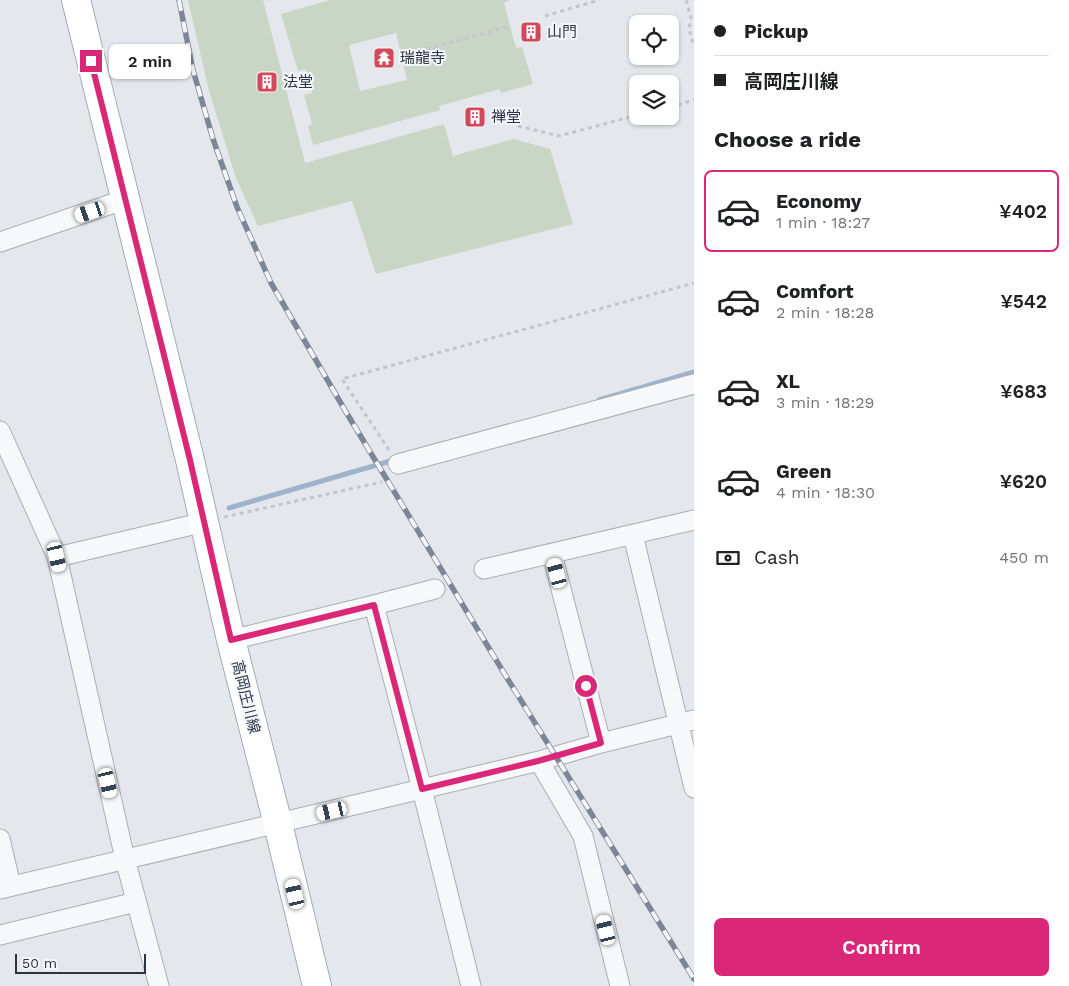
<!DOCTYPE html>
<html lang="en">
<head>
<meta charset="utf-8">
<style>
	:root { --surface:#fff; --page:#f2f2f2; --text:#202124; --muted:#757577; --line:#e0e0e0; --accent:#db2777 }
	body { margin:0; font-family:"Work Sans","Noto Sans JP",sans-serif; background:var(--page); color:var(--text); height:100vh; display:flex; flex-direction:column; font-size:19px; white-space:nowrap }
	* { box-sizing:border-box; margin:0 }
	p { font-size:16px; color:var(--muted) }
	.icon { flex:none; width:28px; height:28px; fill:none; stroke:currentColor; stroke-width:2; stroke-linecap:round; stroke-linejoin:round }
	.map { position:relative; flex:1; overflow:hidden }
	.panel { display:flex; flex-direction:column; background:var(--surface); width:375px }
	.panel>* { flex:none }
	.top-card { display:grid; align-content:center; height:110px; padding:0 20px; background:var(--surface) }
	.fabs { position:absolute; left:629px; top:15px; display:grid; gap:10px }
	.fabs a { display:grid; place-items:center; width:50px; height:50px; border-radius:8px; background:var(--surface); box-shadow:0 1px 4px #0004; font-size:25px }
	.scale { position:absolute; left:15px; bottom:12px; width:131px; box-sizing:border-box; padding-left:5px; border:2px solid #2b3445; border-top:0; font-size:14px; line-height:18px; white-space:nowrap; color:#2b3445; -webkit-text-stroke:4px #f4f6f9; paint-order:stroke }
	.end { position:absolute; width:22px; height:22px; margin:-11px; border:6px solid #db2777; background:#fff; box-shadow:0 0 0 2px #fff }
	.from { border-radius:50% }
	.bubble { position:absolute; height:35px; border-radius:8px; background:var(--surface); box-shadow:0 1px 4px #0004; font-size:16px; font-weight:600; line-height:35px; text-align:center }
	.car { position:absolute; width:15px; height:30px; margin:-15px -8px; border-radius:6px; box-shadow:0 0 4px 1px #0007; background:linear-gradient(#fff 24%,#345 0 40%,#fff 0 76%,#345 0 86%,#fff 0) }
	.top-card b { display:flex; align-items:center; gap:18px; height:48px; font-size:19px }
	.top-card b+b { border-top:1px solid var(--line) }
	.top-card i { width:12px; height:12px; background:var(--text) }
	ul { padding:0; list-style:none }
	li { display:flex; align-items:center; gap:15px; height:82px; margin:0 10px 8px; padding:0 10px; border:2px solid transparent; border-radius:8px }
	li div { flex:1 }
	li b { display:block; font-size:19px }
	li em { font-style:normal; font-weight:600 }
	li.current { border-color:var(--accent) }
	li>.icon { width:45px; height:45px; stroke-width:1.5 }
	h2 { padding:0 20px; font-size:22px; line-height:60px }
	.pay { display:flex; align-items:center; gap:12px; height:55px; padding:0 20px; font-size:19px }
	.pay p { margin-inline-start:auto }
	.cta { display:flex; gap:10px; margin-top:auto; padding:10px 20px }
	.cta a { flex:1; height:58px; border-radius:8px; background:var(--accent); color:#fff; font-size:20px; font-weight:600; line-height:58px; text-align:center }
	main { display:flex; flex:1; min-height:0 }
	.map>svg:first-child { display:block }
	.green { fill:#c9d6c5; fill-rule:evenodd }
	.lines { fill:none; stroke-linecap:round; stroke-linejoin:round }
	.stream { stroke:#9fb4cc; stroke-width:5 }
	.minor-casing { stroke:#a9aeb7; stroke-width:21 }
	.primary-casing { stroke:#a3abb8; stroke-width:30 }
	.path { stroke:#c2c5cb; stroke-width:3; stroke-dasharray:4 4; stroke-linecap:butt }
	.minor { stroke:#f7f8fa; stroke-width:19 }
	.primary { stroke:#fff; stroke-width:28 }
	.rail-casing { stroke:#7d8696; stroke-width:5.5 }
	.rail { stroke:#f4f6f9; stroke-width:4; stroke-dasharray:11; stroke-linecap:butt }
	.route { stroke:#db2777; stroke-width:6 }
	.labels { text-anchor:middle; stroke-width:4; stroke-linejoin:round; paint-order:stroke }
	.poi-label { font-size:15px; fill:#2b3445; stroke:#f4f6f9; text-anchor:start }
	.street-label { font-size:15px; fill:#2b3445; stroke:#f4f6f9 }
</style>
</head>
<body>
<main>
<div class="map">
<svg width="694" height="986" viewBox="0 0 694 986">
	<rect width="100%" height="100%" fill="#e4e7ec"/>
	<path class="green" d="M188,0h75l42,163 139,-39 9,32 61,-17 36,10 23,75 -197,50 -24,-73 -94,25 -22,-48 -27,-87z
		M330,0h180l-6,3 12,45 6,-1 11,37 -32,9 -1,-4 -61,17 1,4 -127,35 -5,-19 4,-2 -8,-29 8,-2 -6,-24 -8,2 -17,-57zM396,33l11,47 -47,11 -11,-46z"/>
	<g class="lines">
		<path class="stream" d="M599,400l95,-28
			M229,508l165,-48"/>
		<g class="minor-casing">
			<path id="minor" d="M0,242l126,-43
				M0,431l57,126 68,302 34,127
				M398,464l296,-80
				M633,535l61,253
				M552,554l49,189 93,-23
				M57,557l148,-35
				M484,569l210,-49
				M374,605l61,-16
				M231,640l143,-35 48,184 49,197
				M539,761l44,75 37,150
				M0,839l11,47
				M0,889l422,-100 117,-28 62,-18
				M0,935l136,-33"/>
		</g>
		<g class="primary-casing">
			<path id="primary" d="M76,0l114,460 41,180 47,184 39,162"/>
		</g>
		<path class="path" d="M686,0l5,17 -2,12 5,18
			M545,16l54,-16
			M403,56l107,-30
			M670,107l24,-7
			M518,126l41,10 79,-21
			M389,450l-47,-71 352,-96
			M224,517l158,-35"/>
		<use href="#minor" class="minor"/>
		<use href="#primary" class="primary"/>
		<g class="rail-casing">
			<path id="rail" d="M179,0l14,70 20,69 24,68 34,76 75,129 161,266 187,301"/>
		</g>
		<use href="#rail" class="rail"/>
	</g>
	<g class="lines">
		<path class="route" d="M91,61l99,399 41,180 143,-35 48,184 116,-28 63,-18 -15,-57"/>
	</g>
	<defs>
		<g id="building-square" transform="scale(1.125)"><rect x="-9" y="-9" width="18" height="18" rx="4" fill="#d1495b" stroke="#f4f6f9"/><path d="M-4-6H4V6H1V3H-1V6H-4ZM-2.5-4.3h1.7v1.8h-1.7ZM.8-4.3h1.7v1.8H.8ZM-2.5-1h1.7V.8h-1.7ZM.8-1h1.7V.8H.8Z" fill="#fff"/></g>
		<g id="temple-square" transform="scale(1.125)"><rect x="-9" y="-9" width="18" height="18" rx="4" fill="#d1495b" stroke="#f4f6f9"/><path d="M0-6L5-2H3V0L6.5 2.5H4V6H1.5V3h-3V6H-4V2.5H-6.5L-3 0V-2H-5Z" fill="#fff"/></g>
	</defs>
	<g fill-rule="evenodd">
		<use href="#building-square" x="531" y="32"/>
		<use href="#temple-square" x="384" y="58"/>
		<use href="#building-square" x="267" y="82"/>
		<use href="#building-square" x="475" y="117"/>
	</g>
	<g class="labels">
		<g class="poi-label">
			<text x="547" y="37">山門</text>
			<text x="400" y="63">瑞龍寺</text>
			<text x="283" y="87">法堂</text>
			<text x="491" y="122">禅堂</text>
		</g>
		<g class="street-label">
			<text transform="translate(246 697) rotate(76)" y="5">高岡庄川線</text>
		</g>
	</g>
</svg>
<div class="fabs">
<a><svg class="icon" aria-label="locate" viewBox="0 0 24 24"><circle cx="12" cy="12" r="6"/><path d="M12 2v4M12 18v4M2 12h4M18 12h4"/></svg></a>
<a><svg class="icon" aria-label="layers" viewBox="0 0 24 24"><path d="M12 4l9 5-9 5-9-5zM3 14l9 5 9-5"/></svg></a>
</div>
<div class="scale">50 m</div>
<i class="end from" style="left:586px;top:686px"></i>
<i class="end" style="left:91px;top:61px"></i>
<div class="bubble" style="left:109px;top:44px;width:82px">2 min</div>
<i class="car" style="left:90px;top:212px;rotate:251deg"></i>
<i class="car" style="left:57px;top:557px;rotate:167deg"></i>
<i class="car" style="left:557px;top:573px;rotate:345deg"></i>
<i class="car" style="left:108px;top:783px;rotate:167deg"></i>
<i class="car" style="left:332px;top:811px;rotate:257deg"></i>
<i class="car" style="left:295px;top:894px;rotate:347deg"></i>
<i class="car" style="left:606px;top:930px;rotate:346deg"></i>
</div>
<section class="panel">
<div class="top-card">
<b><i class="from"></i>Pickup</b>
<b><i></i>高岡庄川線</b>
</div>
<h2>Choose a ride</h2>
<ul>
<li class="current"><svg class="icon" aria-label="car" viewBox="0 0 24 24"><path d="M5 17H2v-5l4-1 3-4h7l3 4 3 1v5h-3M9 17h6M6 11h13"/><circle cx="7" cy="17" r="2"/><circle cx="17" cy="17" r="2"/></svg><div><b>Economy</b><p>1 min · 18:27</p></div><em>¥402</em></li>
<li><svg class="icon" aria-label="car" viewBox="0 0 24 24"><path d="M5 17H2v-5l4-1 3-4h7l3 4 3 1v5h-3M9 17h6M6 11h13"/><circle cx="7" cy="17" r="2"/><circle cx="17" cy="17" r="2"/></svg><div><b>Comfort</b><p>2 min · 18:28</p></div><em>¥542</em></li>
<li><svg class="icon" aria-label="car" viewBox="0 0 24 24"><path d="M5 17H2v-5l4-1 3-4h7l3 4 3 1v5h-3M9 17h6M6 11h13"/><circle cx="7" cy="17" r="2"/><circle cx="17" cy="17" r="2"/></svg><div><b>XL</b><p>3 min · 18:29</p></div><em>¥683</em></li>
<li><svg class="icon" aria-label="car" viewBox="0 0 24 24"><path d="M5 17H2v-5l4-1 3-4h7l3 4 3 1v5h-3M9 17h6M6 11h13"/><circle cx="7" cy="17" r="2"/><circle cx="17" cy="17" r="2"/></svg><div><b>Green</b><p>4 min · 18:30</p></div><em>¥620</em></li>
</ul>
<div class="pay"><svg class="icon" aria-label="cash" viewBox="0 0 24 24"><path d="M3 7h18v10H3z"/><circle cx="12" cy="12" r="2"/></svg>Cash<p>450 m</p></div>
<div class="cta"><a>Confirm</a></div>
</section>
</main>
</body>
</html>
